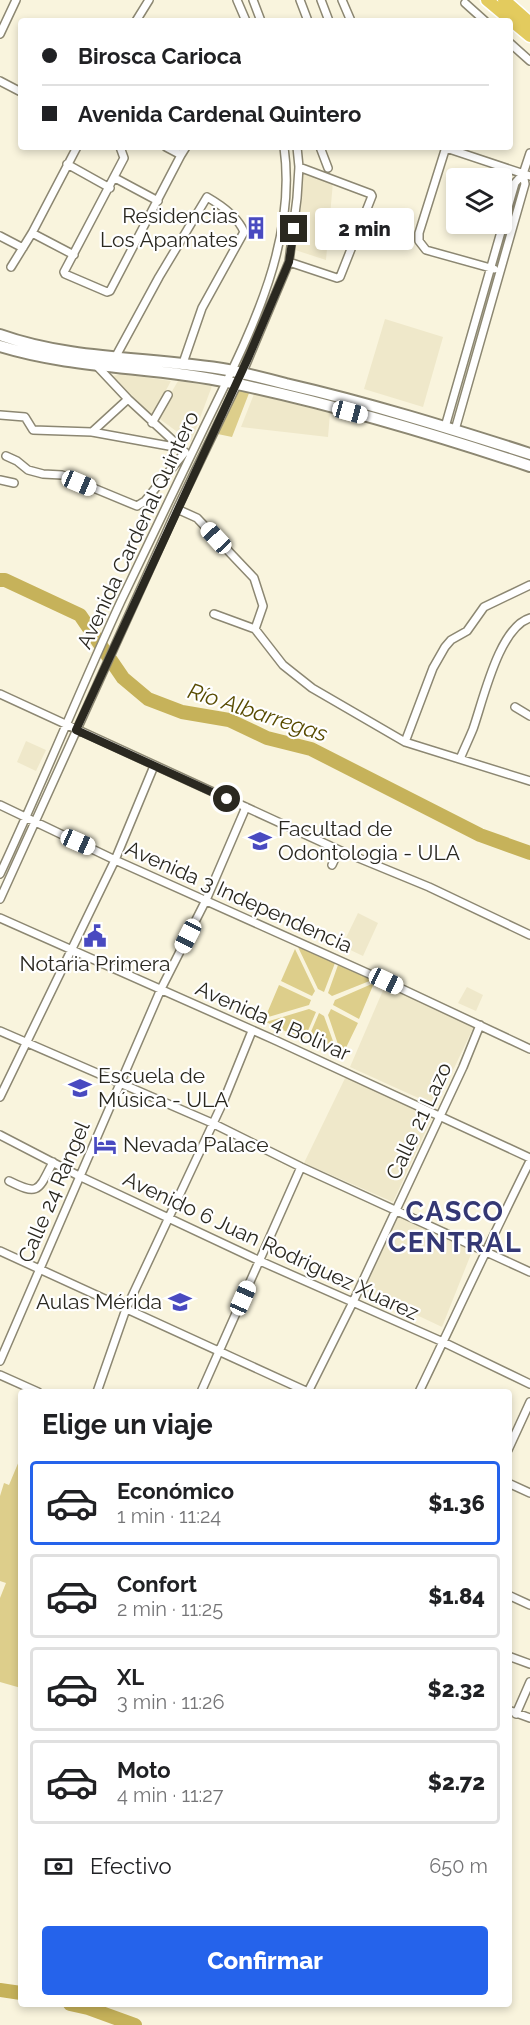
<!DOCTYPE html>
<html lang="es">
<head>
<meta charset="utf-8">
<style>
	:root { --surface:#fff; --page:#f2f2f2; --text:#202124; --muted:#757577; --line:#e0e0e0; --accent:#2563eb }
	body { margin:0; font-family:Raleway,sans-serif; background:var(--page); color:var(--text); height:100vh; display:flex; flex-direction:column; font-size:22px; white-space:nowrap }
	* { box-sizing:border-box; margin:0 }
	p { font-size:20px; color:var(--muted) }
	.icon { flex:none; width:33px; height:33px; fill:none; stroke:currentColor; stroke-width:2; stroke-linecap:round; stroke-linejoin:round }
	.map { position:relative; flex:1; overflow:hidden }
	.panel { position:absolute; left:18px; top:1389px; width:494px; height:618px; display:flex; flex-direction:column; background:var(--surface); border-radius:6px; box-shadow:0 3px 9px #0003 }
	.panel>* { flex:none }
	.hud { position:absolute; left:18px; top:18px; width:495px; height:132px; border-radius:6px; box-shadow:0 3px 9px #0003; display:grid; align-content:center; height:132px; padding:0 24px; background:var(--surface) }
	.buttons { position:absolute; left:446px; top:168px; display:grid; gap:12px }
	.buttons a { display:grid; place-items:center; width:66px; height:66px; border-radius:6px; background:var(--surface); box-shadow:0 3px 9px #0003; font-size:30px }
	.end { position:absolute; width:27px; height:27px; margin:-14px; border:8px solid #2a2820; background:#fff; box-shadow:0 0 0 3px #fff }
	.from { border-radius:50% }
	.bubble { position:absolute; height:42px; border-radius:6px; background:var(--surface); box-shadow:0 3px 9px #0003; font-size:20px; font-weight:800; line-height:42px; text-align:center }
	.car { position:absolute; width:18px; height:36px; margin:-18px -9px; border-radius:8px; box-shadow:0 0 4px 2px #0007; background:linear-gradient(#fff 24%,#345 0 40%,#fff 0 76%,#345 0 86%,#fff 0) }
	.hud b { display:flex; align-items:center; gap:21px; height:57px; font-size:22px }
	.hud b+b { border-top:2px solid var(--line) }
	.hud i { width:15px; height:15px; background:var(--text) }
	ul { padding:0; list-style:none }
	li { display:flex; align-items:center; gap:18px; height:84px; margin:0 12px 9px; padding:0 12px; border:3px solid var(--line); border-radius:6px }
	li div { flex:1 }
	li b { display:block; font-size:22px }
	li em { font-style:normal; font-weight:800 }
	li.selected { border-color:var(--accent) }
	li>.icon { width:54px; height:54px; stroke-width:1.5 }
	h2 { padding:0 24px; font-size:27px; line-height:72px }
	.pay { display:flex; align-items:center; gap:15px; height:66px; padding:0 24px; font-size:22px }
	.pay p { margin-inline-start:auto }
	.action { display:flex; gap:12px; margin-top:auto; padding:12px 24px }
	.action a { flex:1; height:69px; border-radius:6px; background:var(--accent); color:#fff; font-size:24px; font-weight:800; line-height:69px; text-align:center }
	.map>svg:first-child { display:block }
	.built { fill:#efe8ca }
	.green { fill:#ddce8b }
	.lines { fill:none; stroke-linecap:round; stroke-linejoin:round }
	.river { stroke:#c6b25a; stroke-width:14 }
	.street-casing { stroke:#8c8772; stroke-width:10 }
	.secondary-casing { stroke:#8c8772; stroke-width:14 }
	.highway-casing { stroke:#fff; stroke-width:15 }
	.street { stroke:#fff; stroke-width:7 }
	.secondary { stroke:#fff; stroke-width:10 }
	.highway { stroke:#e3cb5e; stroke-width:12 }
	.route { stroke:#2a2820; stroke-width:8 }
	.labels { text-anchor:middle; stroke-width:4.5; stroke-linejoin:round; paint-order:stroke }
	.poi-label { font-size:21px; fill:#2a2820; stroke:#fff; text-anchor:start }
	.street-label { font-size:21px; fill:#2a2820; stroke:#fff }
	.water-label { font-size:22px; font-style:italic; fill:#584b01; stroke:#fff }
	.district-label { font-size:27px; font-weight:bold; letter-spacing:1.5px; fill:#343874; stroke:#fff }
</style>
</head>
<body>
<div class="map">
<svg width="530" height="2025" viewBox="0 0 530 2025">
	<rect width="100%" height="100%" fill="#f9f4dd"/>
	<path class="built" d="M298,173l35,9 -7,78 -34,-11z
		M385,319l58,18 -20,70 -59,-18z
		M123,374l48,7 -19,35 -39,-40z
		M178,381l34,5 -21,56 -34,-25z
		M254,394l76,19 -2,24 -87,-10z
		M26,741l20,9 -10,21 -19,-9z
		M358,913l20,10 -15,33 -21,-10z
		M387,981l89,41 -40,84 -86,-39z
		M467,987l16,8 -7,16 -18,-8z
		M349,1070l87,39 -43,93 -89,-39z
		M399,1214l74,35 -31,78 -78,-37z"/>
	<path class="green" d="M237,385l14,3 -19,49 -19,-4z
		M298,947l37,16 -11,29 -6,-3z
		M295,949l20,42 -3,5 -31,-15z
		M338,965l34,15 -40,16 -4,-3z
		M374,983l-15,36 -26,-14 2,-5z
		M279,985l32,15 -2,5 -44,13z
		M309,1009l7,3 -12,28 -38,-18z
		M331,1009l27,14 -16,33 -14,-41z
		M319,1013l5,3 14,39 -31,-14z
		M19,1461l2,1v226l-21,-6v-84l6,-15 -6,-2v-85l4,-13 5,2z"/>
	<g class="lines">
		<path class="river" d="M0,580h5l75,35 43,63 25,21 34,13 47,8 38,18 44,11 169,86 50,18
			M0,1990l21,3
			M70,2004l18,4 47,17"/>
		<g class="street-casing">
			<path id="street" d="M237,0l9,21
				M253,0l8,21
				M300,0l8,21
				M321,0l8,21
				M342,0l9,21
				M465,3l20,18
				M136,21l13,-21
				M0,34l16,-34
				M510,43l20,18
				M0,81l21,11
				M120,147l4,11 -60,114 1,2 42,18 3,-1 71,-136
				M166,147l15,8 5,-8
				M320,147l8,21
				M446,147l-27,86v8l7,9 68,19
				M446,148l84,28
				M67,164l43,24
				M115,178l43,23
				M32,233l42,22
				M0,236l23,12
				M289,262l48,16 3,-1 32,-81 -1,-2 -72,-27
				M11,267l21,-34 45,-86
				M116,356l43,-79 48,-80c14,8 31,20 37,35l-42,76 -19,55
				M96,365l32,34 52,48
				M0,415l25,2 8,13 59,2 88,16
				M152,423l16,-28
				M445,427l70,-244 8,-9 7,-21
				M455,430l70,-246 -2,-10
				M92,432l36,-33
				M6,456l11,5 11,9 15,4 19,1 75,31 8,-5 40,-49
				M0,480l14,3
				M177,509l20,9 57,60 9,28 -8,23
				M214,614l41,15 28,36 29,23 93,54 125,39
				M0,694l339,156 90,37 101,48
				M515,707l15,9
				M405,742l28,-74 12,-21 6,-7 16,-9 17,-24 46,-22
				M460,759c4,-10 9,-20 13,-30 10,-28 26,-102 57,-111
				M0,805l115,55 270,121 145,68
				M332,865l7,-15
				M0,874c42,-90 79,-182 121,-273 27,-57 55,-114 82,-171 42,-87 95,-183 81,-283
				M0,899l177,-390 65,-135 47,-112 8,-64 2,-31 -2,-20
				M0,918l277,123 253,117
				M0,1031l212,92 89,44 229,105
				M0,1097l115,-237 39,-94
				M0,1135l79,41 181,85 183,81 87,42
				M9,1181c30,15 29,10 44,-19
				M0,1251l308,141
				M0,1361l161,-372 45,-89 40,-93
				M0,1375l38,17
				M97,1392l29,-83 98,-209 28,-69
				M201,1392l100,-225
				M308,1392l45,-90 110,-235 17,-42
				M419,1392c37,-77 73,-155 111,-231
				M508,1450l22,-48
				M508,1483l22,10
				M508,1595l22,10
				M508,1656l22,8
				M508,1710l22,8
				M516,1714l14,-32"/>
		</g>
		<g class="secondary-casing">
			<path id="secondary" d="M0,335c73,26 153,22 228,35 19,4 39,9 58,14 83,19 163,44 244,70
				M0,346c74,23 153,20 228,36 102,21 203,51 302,84"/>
		</g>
		<g class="highway-casing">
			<path id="highway" d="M487,0l43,36
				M504,0l26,23"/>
		</g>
		<use href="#street" class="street"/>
		<use href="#secondary" class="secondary"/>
		<use href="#highway" class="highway"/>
	</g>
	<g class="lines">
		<path class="route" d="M227,799l-151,-69 173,-374 40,-94 5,-33"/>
	</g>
	<defs>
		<g id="building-bare" transform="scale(1.8)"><path d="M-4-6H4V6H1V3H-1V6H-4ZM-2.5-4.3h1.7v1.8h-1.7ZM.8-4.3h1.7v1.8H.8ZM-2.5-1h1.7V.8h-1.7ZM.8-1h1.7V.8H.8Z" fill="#494ac0" stroke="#fff" stroke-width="2.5" paint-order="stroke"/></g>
		<g id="university-bare" transform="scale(1.8)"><path d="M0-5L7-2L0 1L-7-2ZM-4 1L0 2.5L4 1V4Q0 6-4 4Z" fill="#494ac0" stroke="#fff" stroke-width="2.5" paint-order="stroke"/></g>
		<g id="civic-bare" transform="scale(1.8)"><path d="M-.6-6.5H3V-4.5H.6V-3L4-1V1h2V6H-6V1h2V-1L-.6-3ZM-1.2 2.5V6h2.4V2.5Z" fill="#494ac0" stroke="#fff" stroke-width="2.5" paint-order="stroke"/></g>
		<g id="hotel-bare" transform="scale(1.8)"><path d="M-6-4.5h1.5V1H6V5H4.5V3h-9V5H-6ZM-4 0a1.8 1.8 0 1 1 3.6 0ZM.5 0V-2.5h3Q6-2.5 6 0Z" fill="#494ac0" stroke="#fff" stroke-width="2.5" paint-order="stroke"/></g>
		<g id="school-bare" transform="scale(1.8)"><path d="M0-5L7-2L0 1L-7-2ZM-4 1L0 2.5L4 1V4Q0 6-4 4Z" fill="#494ac0" stroke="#fff" stroke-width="2.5" paint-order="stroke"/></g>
	</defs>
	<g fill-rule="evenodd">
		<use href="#building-bare" x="256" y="228"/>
		<use href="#university-bare" x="260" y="841"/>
		<use href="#civic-bare" x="95" y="936"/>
		<use href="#university-bare" x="80" y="1088"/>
		<use href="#hotel-bare" x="105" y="1145"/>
		<use href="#school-bare" x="180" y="1302"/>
	</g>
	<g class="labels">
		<g class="poi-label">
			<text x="238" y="223" text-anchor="end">Residencias<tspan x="238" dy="24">Los Apamates</tspan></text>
			<text x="278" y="836">Facultad de<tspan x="278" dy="24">Odontologia - ULA</tspan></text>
			<text x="95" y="971" text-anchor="middle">Notaria Primera</text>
			<text x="98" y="1083">Escuela de<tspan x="98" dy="24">Música - ULA</tspan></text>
			<text x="123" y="1152">Nevada Palace</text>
			<text x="162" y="1309" text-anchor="end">Aulas Mérida</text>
		</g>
		<g class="street-label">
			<text transform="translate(138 530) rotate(-65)" y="7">Avenida Cardenal Quintero</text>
			<text transform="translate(239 897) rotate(24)" y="7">Avenida 3 Independencia</text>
			<text transform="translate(273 1021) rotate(24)" y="7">Avenida 4 Bolivar</text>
			<text transform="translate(419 1121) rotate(-65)" y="7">Calle 21 Lazo</text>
			<text transform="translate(54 1192) rotate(-67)" y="7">Calle 24 Rangel</text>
			<text transform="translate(271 1246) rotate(25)" y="7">Avenido 6 Juan Rodriguez Xuarez</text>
		</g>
		<g class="water-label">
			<text transform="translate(258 712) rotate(18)" y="8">Río Albarregas</text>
		</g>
		<g class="district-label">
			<text x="455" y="1221">CASCO<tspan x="455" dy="31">CENTRAL</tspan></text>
		</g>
	</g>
</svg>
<div class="buttons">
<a><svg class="icon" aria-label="layers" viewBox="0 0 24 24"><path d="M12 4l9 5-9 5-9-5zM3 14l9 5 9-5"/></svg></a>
</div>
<i class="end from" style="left:227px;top:799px"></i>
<i class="end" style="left:294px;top:229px"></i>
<div class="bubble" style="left:315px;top:208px;width:99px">2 min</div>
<i class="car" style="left:350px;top:412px;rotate:105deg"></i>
<i class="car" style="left:79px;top:483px;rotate:113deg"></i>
<i class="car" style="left:216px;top:538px;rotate:317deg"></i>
<i class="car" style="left:78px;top:842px;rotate:114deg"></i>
<i class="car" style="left:188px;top:936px;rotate:207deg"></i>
<i class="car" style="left:386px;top:981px;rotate:115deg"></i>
<i class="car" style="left:243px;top:1298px;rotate:24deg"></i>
<div class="hud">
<b><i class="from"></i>Birosca Carioca</b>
<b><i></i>Avenida Cardenal Quintero</b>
</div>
<section class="panel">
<h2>Elige un viaje</h2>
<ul>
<li class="selected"><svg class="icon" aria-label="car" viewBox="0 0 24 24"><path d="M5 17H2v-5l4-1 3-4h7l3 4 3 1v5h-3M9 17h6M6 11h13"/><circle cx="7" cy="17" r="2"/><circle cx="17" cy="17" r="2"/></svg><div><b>Económico</b><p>1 min · 11:24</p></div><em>$1.36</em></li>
<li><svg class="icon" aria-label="car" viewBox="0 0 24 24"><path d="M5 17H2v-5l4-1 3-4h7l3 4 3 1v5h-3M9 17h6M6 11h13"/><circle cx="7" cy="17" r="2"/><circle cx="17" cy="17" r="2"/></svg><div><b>Confort</b><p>2 min · 11:25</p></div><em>$1.84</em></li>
<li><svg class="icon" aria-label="car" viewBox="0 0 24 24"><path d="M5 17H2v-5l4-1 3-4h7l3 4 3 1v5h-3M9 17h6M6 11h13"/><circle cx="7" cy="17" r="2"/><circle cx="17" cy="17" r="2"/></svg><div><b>XL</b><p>3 min · 11:26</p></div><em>$2.32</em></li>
<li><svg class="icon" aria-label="car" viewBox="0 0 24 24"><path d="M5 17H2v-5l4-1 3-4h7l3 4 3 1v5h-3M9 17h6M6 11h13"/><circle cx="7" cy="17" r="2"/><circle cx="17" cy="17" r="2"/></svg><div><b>Moto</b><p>4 min · 11:27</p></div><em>$2.72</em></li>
</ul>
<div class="pay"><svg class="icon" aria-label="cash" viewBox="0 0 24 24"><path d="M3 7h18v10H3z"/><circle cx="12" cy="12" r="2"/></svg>Efectivo<p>650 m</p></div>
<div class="action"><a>Confirmar</a></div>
</section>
</div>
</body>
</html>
